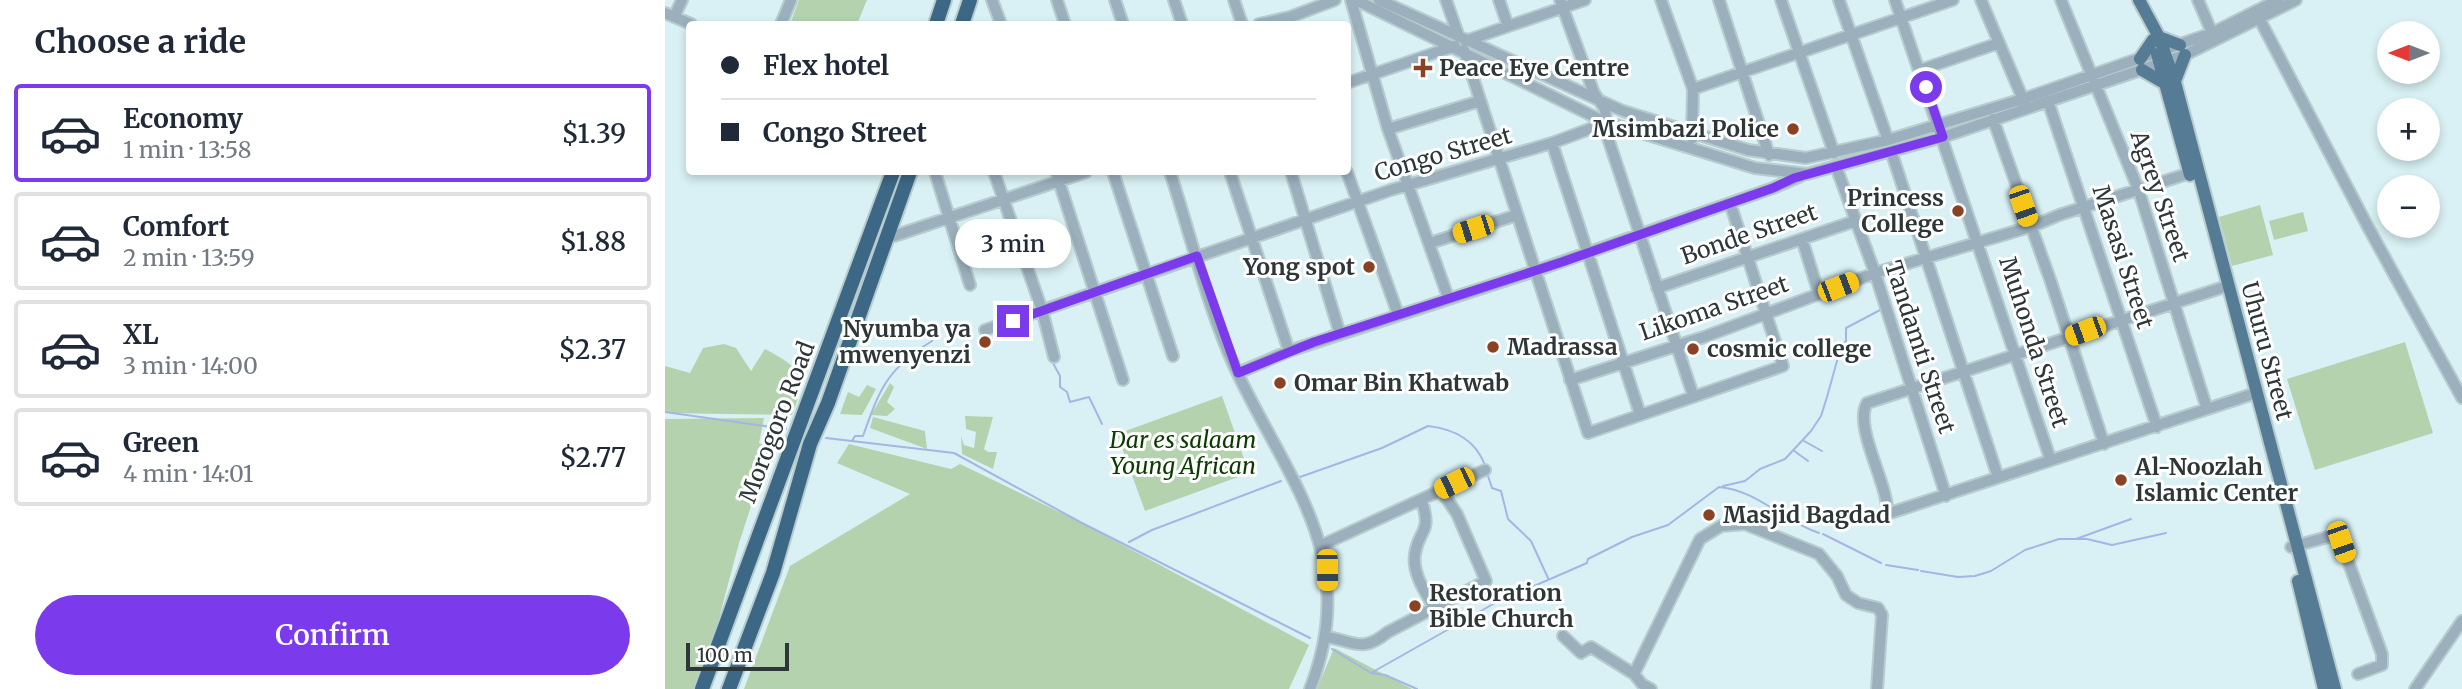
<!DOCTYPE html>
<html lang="en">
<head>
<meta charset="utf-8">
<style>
	:root { --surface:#fff; --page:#f6f6f7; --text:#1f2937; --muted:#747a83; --line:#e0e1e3; --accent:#7c3aed }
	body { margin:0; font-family:Merriweather,serif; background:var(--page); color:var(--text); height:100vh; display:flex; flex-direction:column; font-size:26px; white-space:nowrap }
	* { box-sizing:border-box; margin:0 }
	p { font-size:23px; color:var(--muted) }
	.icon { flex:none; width:38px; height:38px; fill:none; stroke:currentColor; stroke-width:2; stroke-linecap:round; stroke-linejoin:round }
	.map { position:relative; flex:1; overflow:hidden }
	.side { display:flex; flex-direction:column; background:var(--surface); width:665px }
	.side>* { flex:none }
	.banner { position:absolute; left:21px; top:21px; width:665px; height:154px; border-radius:7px; box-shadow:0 4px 10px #0003; display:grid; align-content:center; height:154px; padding:0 35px; background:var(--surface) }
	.needle { width:46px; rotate:270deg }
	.controls { position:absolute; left:1712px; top:21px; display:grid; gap:14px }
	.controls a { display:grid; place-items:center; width:63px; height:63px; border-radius:50%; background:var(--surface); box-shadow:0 4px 10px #0003; font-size:35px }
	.scale { position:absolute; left:21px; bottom:18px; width:103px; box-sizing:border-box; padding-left:7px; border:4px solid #2e3738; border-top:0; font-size:19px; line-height:24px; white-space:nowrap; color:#2e3738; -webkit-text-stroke:5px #fff; paint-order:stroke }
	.end { position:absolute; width:32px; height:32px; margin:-16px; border:9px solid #7c3aed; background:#fff; box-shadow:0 0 0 4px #fff }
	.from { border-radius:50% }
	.bubble { position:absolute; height:49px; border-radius:24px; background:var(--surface); box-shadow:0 4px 10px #0003; font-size:23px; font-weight:600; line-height:49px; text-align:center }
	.car { position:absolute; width:21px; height:42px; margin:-21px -10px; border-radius:9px; box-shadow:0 0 5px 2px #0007; background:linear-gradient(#f5c518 24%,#345 0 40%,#f5c518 0 76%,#345 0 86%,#f5c518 0) }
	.banner b { display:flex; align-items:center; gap:24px; height:66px; font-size:26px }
	.banner b+b { border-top:2px solid var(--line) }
	.banner i { width:18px; height:18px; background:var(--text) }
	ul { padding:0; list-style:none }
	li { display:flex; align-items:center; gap:21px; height:98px; margin:0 14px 10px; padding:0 21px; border:4px solid var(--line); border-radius:7px }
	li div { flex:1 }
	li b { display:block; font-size:26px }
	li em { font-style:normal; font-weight:600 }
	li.active { border-color:var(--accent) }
	li>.icon { width:63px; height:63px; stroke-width:1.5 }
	h2 { padding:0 35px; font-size:32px; line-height:84px }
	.primary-button { display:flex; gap:14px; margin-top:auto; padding:14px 35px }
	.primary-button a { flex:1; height:80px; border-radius:42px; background:var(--accent); color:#fff; font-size:28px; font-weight:600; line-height:80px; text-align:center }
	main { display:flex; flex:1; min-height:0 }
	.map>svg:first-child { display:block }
	.green { fill:#b4d2ae }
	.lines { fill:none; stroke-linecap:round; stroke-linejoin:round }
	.stream { stroke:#a6b5e3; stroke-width:2 }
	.minor-casing { stroke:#b7ccce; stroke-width:14 }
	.major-casing { stroke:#b7ccce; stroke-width:16 }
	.highway-casing { stroke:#b7ccce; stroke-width:18 }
	.minor { stroke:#9bafbd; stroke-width:10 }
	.major { stroke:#567b94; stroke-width:12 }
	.highway { stroke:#3c6885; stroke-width:14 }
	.route { stroke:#7c3aed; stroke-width:9 }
	.poi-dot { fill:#8a4224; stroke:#fff; stroke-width:2.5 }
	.labels { text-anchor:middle; stroke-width:6; stroke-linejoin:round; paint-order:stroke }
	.poi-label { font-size:23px; font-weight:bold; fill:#2e3738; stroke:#fff; text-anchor:start }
	.street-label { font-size:23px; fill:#2e3738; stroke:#fff }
	.park-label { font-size:23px; font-style:italic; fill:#0c3b02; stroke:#fff }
</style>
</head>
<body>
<main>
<section class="side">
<h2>Choose a ride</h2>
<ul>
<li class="active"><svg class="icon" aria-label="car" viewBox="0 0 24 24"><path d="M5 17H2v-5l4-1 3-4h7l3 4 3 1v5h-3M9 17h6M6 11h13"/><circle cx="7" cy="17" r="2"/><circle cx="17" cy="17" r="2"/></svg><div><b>Economy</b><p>1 min · 13:58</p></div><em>$1.39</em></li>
<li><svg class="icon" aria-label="car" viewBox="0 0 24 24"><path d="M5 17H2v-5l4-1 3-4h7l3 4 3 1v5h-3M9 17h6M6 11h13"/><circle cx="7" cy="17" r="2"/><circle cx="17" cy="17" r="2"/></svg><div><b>Comfort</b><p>2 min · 13:59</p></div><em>$1.88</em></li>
<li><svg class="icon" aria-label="car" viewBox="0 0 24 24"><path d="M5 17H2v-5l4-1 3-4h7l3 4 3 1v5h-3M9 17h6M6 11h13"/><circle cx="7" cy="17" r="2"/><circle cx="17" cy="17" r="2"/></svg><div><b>XL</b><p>3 min · 14:00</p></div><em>$2.37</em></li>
<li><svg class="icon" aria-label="car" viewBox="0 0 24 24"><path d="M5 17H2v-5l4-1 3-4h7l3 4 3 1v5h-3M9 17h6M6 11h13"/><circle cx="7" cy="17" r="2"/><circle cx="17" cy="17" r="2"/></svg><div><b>Green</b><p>4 min · 14:01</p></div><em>$2.77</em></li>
</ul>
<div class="primary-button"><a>Confirm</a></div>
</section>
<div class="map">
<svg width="1797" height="689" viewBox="0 0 1797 689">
	<rect width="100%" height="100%" fill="#d9f1f4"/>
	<path class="green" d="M134,0h68l-10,24h-67z
		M1595,205l13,50 -41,11 -13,-49z
		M1638,212l5,19 -34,9 -5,-19z
		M1740,342l28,91 -118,37 -28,-91z
		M59,344l12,4 15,23 14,-22c36,19 43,26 27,66l-127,-2v-47l25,7 13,-25z
		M225,383l4,4 -7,15 8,7 -8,7 -16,-1z
		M202,385l9,4 -14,26 -22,-1 8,-22 11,5z
		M557,396l27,77 -104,38 -28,-77z
		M300,416l28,1 -9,32 4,3h9l-4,17 -31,-15 -1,-18 3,9 10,3 2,-16 -10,-3z
		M208,417l52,14 2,18 -57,-21z
		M99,418l-5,25 11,5 -31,95 -39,146h-35v-270z
		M184,444l102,25 9,-5 120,58 229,123 -20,44h-545l46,-123 120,-72 -73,-31z
		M669,648l78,41h-95z"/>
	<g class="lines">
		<path class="stream" d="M110,24l10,-24
			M679,327l48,-15
			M1223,331l13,38
			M643,340l27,-11
			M388,363l7,13v11l7,5 3,10 19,-5 13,27
			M0,412l121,17
			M161,438l128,15 126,69 230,116
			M187,441l3,-5h8c17,-48 24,-67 69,-95v-7l-15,2 -2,-7
			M1139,441l18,10
			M1128,450l15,11
			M822,473l5,15 9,3 7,28 23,22 17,37
			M635,477l82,-29 46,-22c26,3 47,13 57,39
			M1058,486l22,-5 15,-12 25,-10 26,-28 10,-15 6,-19 10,-36 -1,-11 10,-9v-13l36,-19
			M1158,534l58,29
			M1411,539l55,-20
			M464,542l23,-12 129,-49
			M1221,565l32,5
			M1256,571l37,6 17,-1 16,-5 34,-21 34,-11h28l25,6 54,-12
			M667,649l39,24 14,2 32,14
			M706,673l124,-70 92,-40 1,-4 44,-22 36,-12 51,-38c38,3 65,35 100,46"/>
		<g class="minor-casing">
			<path id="minor" d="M327,0l9,24
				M392,0l8,24
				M450,0l8,24
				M509,0l8,24
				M569,0l8,24
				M686,0l37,129 60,168
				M691,0l247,121 152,47 52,6 136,-37 242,-82 111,-55
				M714,0l244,111 125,39 58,8 82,-18 135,-41 189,-66 66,-33
				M781,0l13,37
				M834,0l9,26
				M895,0l34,93 11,16 3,29 85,257
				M996,0l32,89 -1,50
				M1054,0l50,155
				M1116,0l53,153
				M1174,0l49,140
				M1230,0l155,458
				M1316,0l44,104
				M1396,0l78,191 68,218
				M1533,0l14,33
				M0,13l26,11
				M11,13l6,-13
				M1595,20l108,207 94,171
				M116,24l10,-24
				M594,24l31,-7 45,-17
				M800,41l120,-41
				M799,50l124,383 195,-67 -53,-163
				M1255,70l79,-27
				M682,83l108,-37
				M1028,89l260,-89
				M1383,101l109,326
				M1328,119l58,163 53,162
				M723,129l92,-28
				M887,143l88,271
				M1227,154l106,323
				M270,172l35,113
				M329,172l48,138 12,47
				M391,172l67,208
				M448,172l60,184
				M505,172c21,64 37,134 65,196 53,113 127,189 75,321
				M565,172l59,179
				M626,172l49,162
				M682,172l51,142
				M1173,172l37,101 71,223
				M229,236l192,-64
				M1137,239l17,55
				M765,243l87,-28
				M992,288l198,-67
				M1556,288l-354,115c-14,25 23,83 20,111l363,-119
				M320,330l406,-140 161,-47 51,-19v-3
				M573,373l51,-22 246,-80 238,-83 28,-12
				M905,380l134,-43 171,-64 158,-47 26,-11 131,-42
				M757,501c10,35 -3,26 -7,53 -3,19 10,38 19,53
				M657,545l163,-75
				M1626,547l44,-12 6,7 41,112v11l-24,9
				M898,636l18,17 10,-6 43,27
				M662,637c29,5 35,16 61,-5l98,-51 -29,-67 -16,-24
				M986,689l-9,-5 -8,-10 66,-135 21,-13 24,-2 74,30 18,22 9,19 12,8 20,5 4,7 -5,74
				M1750,689l47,-68"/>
		</g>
		<g class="major-casing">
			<path id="major" d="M1474,0l20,37 16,45 160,607
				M1494,37l21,8
				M1492,54l33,121
				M1475,59l13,-19
				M1477,70l24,14
				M1510,81l10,-26
				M1633,581l26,108"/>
		</g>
		<g class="highway-casing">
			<path id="highway" d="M271,24l8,-24
				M297,24l8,-24
				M37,689l191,-517
				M64,689l44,-116 37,-129 18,-41 82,-231"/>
		</g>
		<use href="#minor" class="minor"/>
		<use href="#major" class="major"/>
		<use href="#highway" class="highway"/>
	</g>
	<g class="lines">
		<path class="route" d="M348,321l184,-65 41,117 76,-31 248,-80 211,-74 21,-10 149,-41 -17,-50"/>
	</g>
	<g class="poi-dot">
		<path d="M754.5 57.5h7v7h7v7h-7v7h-7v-7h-7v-7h7z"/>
		<circle cx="1128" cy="129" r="7"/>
		<circle cx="1293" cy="211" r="7"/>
		<circle cx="704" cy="267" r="7"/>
		<circle cx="320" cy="342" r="7"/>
		<circle cx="828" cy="347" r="7"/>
		<circle cx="1028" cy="349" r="7"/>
		<circle cx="615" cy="383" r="7"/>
		<circle cx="1456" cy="480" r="7"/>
		<circle cx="1044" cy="515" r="7"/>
		<circle cx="750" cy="606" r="7"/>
	</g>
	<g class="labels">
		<g class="poi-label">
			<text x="774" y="76">Peace Eye Centre</text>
			<text x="1114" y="137" text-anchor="end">Msimbazi Police</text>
			<text x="1279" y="206" text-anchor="end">Princess<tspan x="1279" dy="26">College</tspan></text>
			<text x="690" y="275" text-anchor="end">Yong spot</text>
			<text x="306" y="337" text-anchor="end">Nyumba ya<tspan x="306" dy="26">mwenyenzi</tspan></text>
			<text x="842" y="355">Madrassa</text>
			<text x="1042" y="357">cosmic college</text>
			<text x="629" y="391">Omar Bin Khatwab</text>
			<text x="1470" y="475">Al-Noozlah<tspan x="1470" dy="26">Islamic Center</tspan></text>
			<text x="1058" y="523">Masjid Bagdad</text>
			<text x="764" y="601">Restoration<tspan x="764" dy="26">Bible Church</tspan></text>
		</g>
		<g class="street-label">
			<text transform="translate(778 154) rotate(-16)" y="8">Congo Street</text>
			<text transform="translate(1495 196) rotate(71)" y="8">Agrey Street</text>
			<text transform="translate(1084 234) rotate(-19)" y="8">Bonde Street</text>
			<text transform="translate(1458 257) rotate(72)" y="8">Masasi Street</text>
			<text transform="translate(1049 308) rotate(-19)" y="8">Likoma Street</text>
			<text transform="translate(1369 342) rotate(72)" y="8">Muhonda Street</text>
			<text transform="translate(1255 347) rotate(72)" y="8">Tandamti Street</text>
			<text transform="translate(1602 351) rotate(75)" y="8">Uhuru Street</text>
			<text transform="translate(112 422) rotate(-69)" y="8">Morogoro Road</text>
		</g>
		<g class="park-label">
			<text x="518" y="448">Dar es salaam<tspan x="518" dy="26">Young African</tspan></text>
		</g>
	</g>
</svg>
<div class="controls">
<a><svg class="needle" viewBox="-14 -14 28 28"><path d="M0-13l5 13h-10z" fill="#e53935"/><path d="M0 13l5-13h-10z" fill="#747a83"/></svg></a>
<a>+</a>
<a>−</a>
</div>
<div class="scale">100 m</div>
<i class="end from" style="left:1261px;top:87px"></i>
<i class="end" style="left:348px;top:321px"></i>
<div class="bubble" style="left:290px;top:219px;width:116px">3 min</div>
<i class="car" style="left:1358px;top:206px;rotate:161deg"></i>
<i class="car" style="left:808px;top:229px;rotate:252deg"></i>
<i class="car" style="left:1173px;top:287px;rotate:69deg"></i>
<i class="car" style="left:1420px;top:331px;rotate:250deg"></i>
<i class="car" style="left:789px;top:483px;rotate:244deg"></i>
<i class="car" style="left:1676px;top:542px;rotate:161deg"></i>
<i class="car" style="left:662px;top:570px;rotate:179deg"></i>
<div class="banner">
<b><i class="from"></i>Flex hotel</b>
<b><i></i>Congo Street</b>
</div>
</div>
</main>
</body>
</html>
